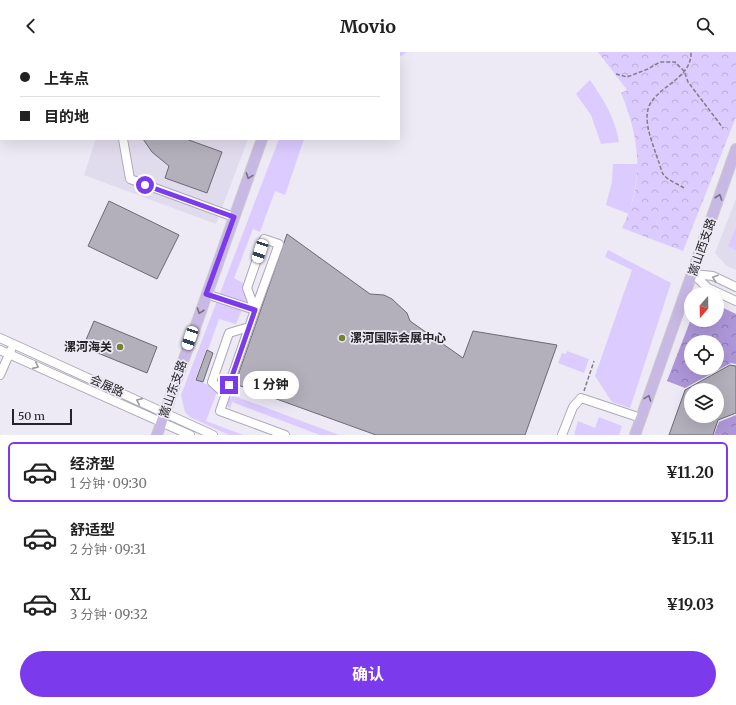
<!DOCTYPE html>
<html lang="zh">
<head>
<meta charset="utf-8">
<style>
	:root { --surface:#fff; --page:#f6f6f6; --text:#222; --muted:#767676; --line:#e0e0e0; --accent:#7c3aed }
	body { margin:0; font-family:Merriweather,"Noto Sans SC",serif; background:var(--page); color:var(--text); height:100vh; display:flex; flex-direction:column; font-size:15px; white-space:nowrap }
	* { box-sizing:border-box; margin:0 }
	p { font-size:13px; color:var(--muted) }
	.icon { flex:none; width:22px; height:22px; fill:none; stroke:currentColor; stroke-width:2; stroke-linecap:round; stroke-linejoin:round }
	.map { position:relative; height:383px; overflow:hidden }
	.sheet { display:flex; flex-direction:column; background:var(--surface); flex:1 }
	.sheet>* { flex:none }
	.guide { position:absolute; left:0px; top:0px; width:400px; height:88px; box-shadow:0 4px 16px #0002; display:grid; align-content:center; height:88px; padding:0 20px; background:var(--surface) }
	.needle { width:26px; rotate:200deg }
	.fabs { position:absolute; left:684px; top:235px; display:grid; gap:8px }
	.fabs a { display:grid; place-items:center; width:40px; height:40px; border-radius:50%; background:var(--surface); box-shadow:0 4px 16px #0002; font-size:20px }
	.scale { position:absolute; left:12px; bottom:10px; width:60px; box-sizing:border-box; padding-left:4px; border:2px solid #252428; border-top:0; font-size:11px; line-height:14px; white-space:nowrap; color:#252428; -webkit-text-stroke:3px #ede9f5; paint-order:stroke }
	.end { position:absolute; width:18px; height:18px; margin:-9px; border:5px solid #7c3aed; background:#fff; box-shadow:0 0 0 2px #fff }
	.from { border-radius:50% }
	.bubble { position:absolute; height:28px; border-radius:14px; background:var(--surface); box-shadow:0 4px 16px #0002; font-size:13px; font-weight:700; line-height:28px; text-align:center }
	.car { position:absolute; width:12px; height:24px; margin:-12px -6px; border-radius:5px; box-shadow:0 0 3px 1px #0007; background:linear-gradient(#fff 24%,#345 0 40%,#fff 0 76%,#345 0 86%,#fff 0) }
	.guide b { display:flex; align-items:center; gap:14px; height:38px; font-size:15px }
	.guide b+b { border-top:1px solid var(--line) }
	.guide i { width:10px; height:10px; background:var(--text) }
	ul { padding:7px 0 0; list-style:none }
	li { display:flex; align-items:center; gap:12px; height:60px; margin:0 8px 6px; padding:0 12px; border:2px solid transparent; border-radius:6px }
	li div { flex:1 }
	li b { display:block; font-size:15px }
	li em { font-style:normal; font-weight:700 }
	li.on { border-color:var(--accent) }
	li>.icon { width:36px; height:36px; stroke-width:1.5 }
	.action { display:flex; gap:8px; margin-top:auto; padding:8px 20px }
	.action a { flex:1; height:46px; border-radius:24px; background:var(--accent); color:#fff; font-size:16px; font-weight:700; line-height:46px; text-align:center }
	header { display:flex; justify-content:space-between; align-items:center; height:52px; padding:0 20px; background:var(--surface); font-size:18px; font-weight:700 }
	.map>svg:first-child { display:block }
	.built { fill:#e1dbee }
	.green { fill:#dccbff }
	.forest { fill:url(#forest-crowns); fill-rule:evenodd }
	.park { fill:url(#park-crowns) }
	.building { fill:#b3afbb; stroke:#6d6a74; fill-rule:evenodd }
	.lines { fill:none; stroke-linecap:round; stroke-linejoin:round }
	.minor-casing { stroke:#aeaab6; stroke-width:10 }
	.major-casing { stroke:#cbcacb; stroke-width:12 }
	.path { stroke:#807d85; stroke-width:1.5; stroke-dasharray:4 2; stroke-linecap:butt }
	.minor { stroke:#fff; stroke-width:8 }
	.major { stroke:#c8b8e4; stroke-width:10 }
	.oneway { stroke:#766e86 }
	.oneway2 { stroke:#9d9c9e }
	.route { stroke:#7c3aed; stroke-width:5 }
	.poi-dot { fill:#728332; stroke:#ede9f5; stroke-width:1.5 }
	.labels { text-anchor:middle; stroke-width:3.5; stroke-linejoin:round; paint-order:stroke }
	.street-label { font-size:12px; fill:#252428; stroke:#ede9f5 }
	.poi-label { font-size:12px; font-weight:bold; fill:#252428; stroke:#ede9f5; text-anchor:start }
</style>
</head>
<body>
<header><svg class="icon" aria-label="back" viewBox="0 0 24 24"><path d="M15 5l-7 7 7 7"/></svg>Movio<svg class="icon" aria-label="search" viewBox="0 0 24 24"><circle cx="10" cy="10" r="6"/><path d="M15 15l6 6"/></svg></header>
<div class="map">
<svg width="736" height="383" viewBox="0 0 736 383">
	<defs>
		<pattern id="forest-crowns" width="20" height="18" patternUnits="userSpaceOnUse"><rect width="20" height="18" fill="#ae97d9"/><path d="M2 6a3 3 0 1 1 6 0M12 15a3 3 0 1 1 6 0" fill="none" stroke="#8d7bb0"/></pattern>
		<pattern id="park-crowns" width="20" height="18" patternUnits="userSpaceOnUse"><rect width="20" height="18" fill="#dccbff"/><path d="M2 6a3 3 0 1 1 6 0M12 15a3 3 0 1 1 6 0" fill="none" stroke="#bdaedb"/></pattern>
	</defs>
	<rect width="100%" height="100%" fill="#ede9f5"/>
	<path class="built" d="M96,87h152l-32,85 -132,-49z
		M736,147v71l-9,-4 -12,-13z"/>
	<path class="green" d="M590,28c14,20 25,38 29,62l-18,2 -10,-29 -15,-21z
		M279,87h25l-19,56 -10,-4 -15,41 -7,-3 -19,49 9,5 3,17 -10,24 -17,-5 -11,31h-2l-11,30 19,7 3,5 -11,29 37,14h-14l-39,-18 -5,-5 -4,-17z
		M613,112h25l-3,25 -6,25 -23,-9 6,-23z
		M736,176v22l-8,-4z
		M608,198l63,33 -41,125 -18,-6 -17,-26 37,-106 -27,-13z
		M567,299l22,8 -5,14 -26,-10 4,-10 4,1z
		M233,344l12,4 94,35h-19l-88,-33 -2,7 -3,-4v-5z
		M599,365l23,9 -3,9h-45l4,-14 17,7z"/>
	<path class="forest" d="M717,253l19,9v50l-5,-1 -46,25 -18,-7 24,-62 26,1zM691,290h26v26h-26z
		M736,363v20h-22l5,-13z"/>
	<path class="park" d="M311,0h96l-8,5v-4z
		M598,0h138v65l-53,134 -61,-23c23,-45 18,-90 -1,-135l6,-3z"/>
	<path class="building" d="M143,87h43l36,13 -15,41 -42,-15 4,-12 -17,-14z
		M109,149l70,34 -22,44 -69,-33z
		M287,182l83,60 14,1 8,4 15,14 3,8 53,37 10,-27 84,14 -32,90h-149l-141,-51z
		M94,269l63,26 -10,26 -64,-26z
		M207,298l6,3 -10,29 -7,-2z
		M730,313l6,1v47l-18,7 -5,15h-44l16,-45zM691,338h26v26h-26z"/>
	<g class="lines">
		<g class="minor-casing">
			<path id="minor" d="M217,0l3,1
				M244,0l3,1
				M139,1v-1
				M123,87l7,40 104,38
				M264,187l15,5 -24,66 -8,-22z
				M693,222l15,14 28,13
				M693,222l20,2 23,11
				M206,242l49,16 -35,101 65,24
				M0,286l213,97
				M0,298l190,85
				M0,323l11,-25
				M225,342l-13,-12 17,-49 20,-6
				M562,383l11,-28 8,-9 60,20"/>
		</g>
		<g class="major-casing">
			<path id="major" d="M293,1l1,-1
				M157,383l105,-296
				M635,383l101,-286"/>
		</g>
		<path class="path" d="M368,0l1,1
			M616,22l11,3 21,-8 12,-7h15l9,9 4,11 35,46
			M684,136c-6,-4 -17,-8 -21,-14 -2,-3 -3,-10 -5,-14 -5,-16 -18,-44 -6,-59 12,-17 40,-25 39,-49
			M584,339l10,-30"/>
		<use href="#minor" class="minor"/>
		<use href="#major" class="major"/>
	</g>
	<defs><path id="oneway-chevron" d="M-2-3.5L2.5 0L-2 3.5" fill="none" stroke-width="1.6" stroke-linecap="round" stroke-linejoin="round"/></defs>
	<g class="oneway">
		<use href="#oneway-chevron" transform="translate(249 124) rotate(110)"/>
		<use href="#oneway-chevron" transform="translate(719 145) rotate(-71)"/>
		<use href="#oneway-chevron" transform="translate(200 259) rotate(109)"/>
		<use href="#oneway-chevron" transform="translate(648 346) rotate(-70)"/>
	</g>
	<g class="oneway2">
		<use href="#oneway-chevron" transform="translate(715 226) rotate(-161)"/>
		<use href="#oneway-chevron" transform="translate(36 314) rotate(24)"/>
		<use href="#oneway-chevron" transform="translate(139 349) rotate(-156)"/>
	</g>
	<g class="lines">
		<path class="route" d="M145,133l89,32 -28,77 49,16 -26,75"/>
	</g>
	<g class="poi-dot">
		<circle cx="342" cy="286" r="4"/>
		<circle cx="120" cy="295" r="4"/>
	</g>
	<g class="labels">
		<g class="street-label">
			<text transform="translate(702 195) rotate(-71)" y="4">嵩山西支路</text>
			<text transform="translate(107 334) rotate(24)" y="4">会展路</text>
			<text transform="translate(173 337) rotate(-71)" y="4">嵩山东支路</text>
		</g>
		<g class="poi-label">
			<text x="350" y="290">漯河国际会展中心</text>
			<text x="112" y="299" text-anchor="end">漯河海关</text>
		</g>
	</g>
</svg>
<div class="fabs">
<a><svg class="needle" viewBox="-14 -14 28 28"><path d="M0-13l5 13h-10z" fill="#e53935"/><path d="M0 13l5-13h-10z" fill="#767676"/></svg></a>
<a><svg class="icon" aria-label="locate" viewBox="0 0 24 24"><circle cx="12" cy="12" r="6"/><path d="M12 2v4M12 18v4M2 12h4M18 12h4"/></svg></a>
<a><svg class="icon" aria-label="layers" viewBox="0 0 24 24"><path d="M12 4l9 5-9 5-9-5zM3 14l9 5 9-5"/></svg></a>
</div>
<div class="scale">50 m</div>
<i class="end from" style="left:145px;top:133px"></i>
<i class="end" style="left:229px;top:333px"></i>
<div class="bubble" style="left:243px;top:319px;width:56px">1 分钟</div>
<i class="car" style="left:260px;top:199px;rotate:198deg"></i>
<i class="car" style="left:190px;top:286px;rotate:199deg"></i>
<div class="guide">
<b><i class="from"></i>上车点</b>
<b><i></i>目的地</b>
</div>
</div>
<section class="sheet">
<ul>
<li class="on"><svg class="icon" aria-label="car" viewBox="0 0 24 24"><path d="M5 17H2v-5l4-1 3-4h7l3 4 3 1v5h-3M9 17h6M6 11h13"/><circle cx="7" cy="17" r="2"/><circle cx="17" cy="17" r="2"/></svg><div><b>经济型</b><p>1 分钟 · 09:30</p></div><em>¥11.20</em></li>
<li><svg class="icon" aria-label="car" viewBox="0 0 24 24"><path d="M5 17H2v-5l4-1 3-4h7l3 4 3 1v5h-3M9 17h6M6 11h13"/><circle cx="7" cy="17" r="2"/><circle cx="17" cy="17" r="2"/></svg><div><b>舒适型</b><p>2 分钟 · 09:31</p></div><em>¥15.11</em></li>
<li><svg class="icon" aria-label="car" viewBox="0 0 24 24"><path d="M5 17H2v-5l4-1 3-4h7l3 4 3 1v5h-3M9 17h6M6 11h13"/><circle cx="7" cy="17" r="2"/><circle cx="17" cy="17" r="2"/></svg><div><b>XL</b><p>3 分钟 · 09:32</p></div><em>¥19.03</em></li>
</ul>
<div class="action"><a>确认</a></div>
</section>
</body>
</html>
